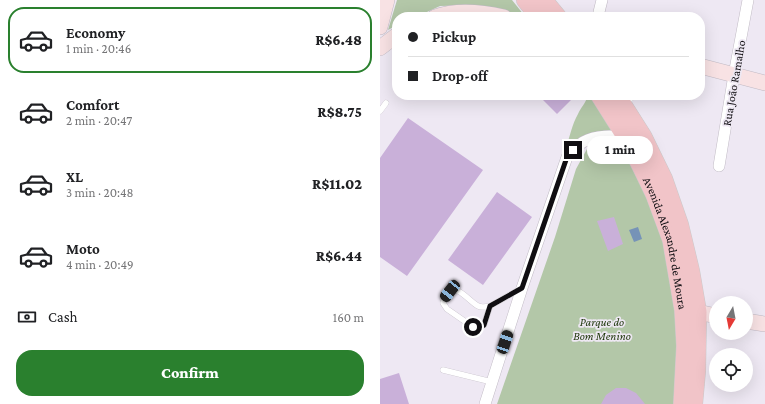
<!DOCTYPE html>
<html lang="en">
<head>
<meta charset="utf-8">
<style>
	:root { --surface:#fff; --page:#f6f6f6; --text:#202124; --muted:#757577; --line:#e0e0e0; --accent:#2a802e }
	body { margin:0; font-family:"Crimson Pro",serif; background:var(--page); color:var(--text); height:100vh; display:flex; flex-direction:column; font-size:15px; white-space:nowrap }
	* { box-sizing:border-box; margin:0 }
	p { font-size:13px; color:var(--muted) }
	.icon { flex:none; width:22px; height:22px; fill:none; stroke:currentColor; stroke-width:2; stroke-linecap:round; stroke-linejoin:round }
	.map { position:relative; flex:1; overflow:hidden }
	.sheet { display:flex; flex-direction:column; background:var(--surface); width:380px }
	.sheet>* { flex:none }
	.banner { position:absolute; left:12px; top:12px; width:313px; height:88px; border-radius:16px; box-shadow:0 4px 16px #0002; display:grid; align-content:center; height:88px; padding:0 16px; background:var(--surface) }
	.needle { width:26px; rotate:190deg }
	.buttons { position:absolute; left:329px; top:296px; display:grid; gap:8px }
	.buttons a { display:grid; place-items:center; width:44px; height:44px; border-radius:50%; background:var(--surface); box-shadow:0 4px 16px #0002; font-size:20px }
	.end { position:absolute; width:18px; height:18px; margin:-9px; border:5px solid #100e12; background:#fff; box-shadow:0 0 0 2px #fff }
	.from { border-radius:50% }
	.bubble { position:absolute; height:28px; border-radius:14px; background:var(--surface); box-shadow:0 4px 16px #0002; font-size:13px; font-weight:800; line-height:28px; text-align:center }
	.car { position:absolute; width:12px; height:24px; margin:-12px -6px; border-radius:5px; box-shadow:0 0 3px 1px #0007; background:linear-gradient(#222 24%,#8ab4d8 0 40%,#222 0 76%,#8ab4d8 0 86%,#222 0) }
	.banner b { display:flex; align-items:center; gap:14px; height:38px; font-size:15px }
	.banner b+b { border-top:1px solid var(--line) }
	.banner i { width:10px; height:10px; background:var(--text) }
	ul { padding:7px 0 0; list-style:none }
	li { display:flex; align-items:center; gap:12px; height:66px; margin:0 8px 6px; padding:0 8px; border:2px solid transparent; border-radius:16px }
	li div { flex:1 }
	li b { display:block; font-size:15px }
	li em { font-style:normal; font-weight:800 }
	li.on { border-color:var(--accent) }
	li>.icon { width:36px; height:36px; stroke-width:1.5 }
	.pay { display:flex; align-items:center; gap:10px; height:44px; padding:0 16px; font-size:15px }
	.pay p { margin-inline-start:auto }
	.cta { display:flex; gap:8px; margin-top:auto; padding:8px 16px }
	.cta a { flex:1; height:46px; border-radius:16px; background:var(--accent); color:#fff; font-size:16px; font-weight:800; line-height:46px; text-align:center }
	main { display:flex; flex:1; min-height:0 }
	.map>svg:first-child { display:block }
	.green { fill:#b3c7a8 }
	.water { fill:#7693b7 }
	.building { fill:#c9b0d9 }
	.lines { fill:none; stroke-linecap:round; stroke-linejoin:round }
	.lane-casing { stroke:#c0bac4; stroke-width:6 }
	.street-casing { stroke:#c0bac4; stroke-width:12 }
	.secondary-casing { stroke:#c0bac4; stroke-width:16 }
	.primary-casing { stroke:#cacacb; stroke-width:18 }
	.lane { stroke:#fff; stroke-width:5.5 }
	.street { stroke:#fff; stroke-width:11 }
	.secondary { stroke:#f8e2e4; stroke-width:15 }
	.primary { stroke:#f1c4c8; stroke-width:17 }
	.route { stroke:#100e12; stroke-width:5 }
	.labels { text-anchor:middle; stroke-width:3.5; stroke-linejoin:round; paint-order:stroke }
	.street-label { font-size:12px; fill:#100e12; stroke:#eee8f3 }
	.park-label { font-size:12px; font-style:italic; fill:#1e360a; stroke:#eee8f3 }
</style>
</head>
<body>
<main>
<section class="sheet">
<ul>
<li class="on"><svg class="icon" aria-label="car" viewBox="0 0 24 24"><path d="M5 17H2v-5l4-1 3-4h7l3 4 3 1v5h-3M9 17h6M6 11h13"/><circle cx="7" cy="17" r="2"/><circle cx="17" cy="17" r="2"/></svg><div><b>Economy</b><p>1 min · 20:46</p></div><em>R$6.48</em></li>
<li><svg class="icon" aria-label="car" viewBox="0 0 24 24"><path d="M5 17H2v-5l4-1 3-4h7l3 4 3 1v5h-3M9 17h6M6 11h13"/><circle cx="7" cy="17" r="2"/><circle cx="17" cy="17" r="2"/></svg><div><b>Comfort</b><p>2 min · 20:47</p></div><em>R$8.75</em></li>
<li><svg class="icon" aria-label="car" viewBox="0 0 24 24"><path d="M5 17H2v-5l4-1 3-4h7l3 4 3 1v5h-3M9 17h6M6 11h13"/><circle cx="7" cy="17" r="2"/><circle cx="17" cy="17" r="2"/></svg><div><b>XL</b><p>3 min · 20:48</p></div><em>R$11.02</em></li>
<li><svg class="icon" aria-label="car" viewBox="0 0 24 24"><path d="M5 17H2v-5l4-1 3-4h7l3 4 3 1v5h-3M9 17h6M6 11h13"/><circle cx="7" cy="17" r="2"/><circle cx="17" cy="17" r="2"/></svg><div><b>Moto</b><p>4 min · 20:49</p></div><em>R$6.44</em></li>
</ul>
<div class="pay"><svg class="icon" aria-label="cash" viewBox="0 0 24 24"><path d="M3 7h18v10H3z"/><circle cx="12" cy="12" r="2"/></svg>Cash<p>160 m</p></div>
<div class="cta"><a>Confirm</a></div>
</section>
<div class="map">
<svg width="385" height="404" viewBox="0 0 385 404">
	<rect width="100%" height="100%" fill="#eee8f3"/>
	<path class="green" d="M17,0h115l12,15 -50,-10 -34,1 -24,11h-19v8l-9,5z
		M208,95h6l25,36c-20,-1 -37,6 -53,16 4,-10 6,-23 12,-33 3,-7 8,-11 10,-19z
		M225,142l13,2 11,12 33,74 16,94 -4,80h-177l58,-167 21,-68 11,-20z"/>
	<path class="water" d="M258,227l4,12 -8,3 -5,-12z"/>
	<path class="building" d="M158,95h38l-19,19z
		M28,118l75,52 -76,106 -27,-19v-99z
		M117,192l35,25 -49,68 -35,-25z
		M234,217l9,27 -15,7 -11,-30z
		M19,373l10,31h-29v-25z
		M236,388h10l10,5 9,11h-44l5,-9z"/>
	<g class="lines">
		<g class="lane-casing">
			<path id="lane" d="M245,103l10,-8
				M0,111l6,-8
				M110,306l-6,19 -5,3 -6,-1 -26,-18 -4,-6c1,-4 3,-7 6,-11 8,-8 21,10 29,14 4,2 8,1 12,0l32,-18
				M63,370l49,12"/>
		</g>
		<g class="street-casing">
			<path id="street" d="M219,12l3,-12
				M339,166l15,-91 14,-75
				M105,404l37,-116 45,-131c5,-6 10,-11 16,-15 13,-7 30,-7 43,-4"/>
		</g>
		<g class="secondary-casing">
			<path id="secondary" d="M55,17c22,-8 47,-5 69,0
				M0,27l7,-27
				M0,48l17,-13
				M320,66l65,17
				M318,312l18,4
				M366,321l19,3"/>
		</g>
		<g class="primary-casing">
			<g id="primary">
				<path d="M145,0l14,17"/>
				<path d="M164,0l14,17"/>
				<path id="s1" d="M219,95l27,43 14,27 14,29 17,46 12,70 2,36 -3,58"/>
				<path d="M237,95l26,41 21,43 16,46 11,46 7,41 -1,59 -3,33"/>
			</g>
		</g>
		<use href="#lane" class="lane"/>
		<use href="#street" class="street"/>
		<use href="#secondary" class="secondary"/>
		<use href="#primary" class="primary"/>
	</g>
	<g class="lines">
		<path class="route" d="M93,327l6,1 5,-3 6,-19 32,-18 45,-131 6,-7"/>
	</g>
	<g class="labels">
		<g class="street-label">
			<text transform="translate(354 83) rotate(-80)" y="4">Rua João Ramalho</text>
			<text dy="4" stroke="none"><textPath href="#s1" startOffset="164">Avenida Alexandre de Moura</textPath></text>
		</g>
		<g class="park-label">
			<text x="222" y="326">Parque do<tspan x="222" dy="14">Bom Menino</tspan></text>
		</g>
	</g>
</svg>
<div class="buttons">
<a><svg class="needle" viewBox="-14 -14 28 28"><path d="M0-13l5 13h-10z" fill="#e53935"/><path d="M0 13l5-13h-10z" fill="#757577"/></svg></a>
<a><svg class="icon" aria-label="locate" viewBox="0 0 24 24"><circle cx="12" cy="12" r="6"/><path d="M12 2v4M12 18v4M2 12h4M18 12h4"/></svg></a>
</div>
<i class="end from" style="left:93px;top:327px"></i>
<i class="end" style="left:193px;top:150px"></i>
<div class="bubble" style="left:207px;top:136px;width:66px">1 min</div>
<i class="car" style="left:70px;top:291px;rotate:218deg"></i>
<i class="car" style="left:125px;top:342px;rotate:18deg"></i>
<div class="banner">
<b><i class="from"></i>Pickup</b>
<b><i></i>Drop-off</b>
</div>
</div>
</main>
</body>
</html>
